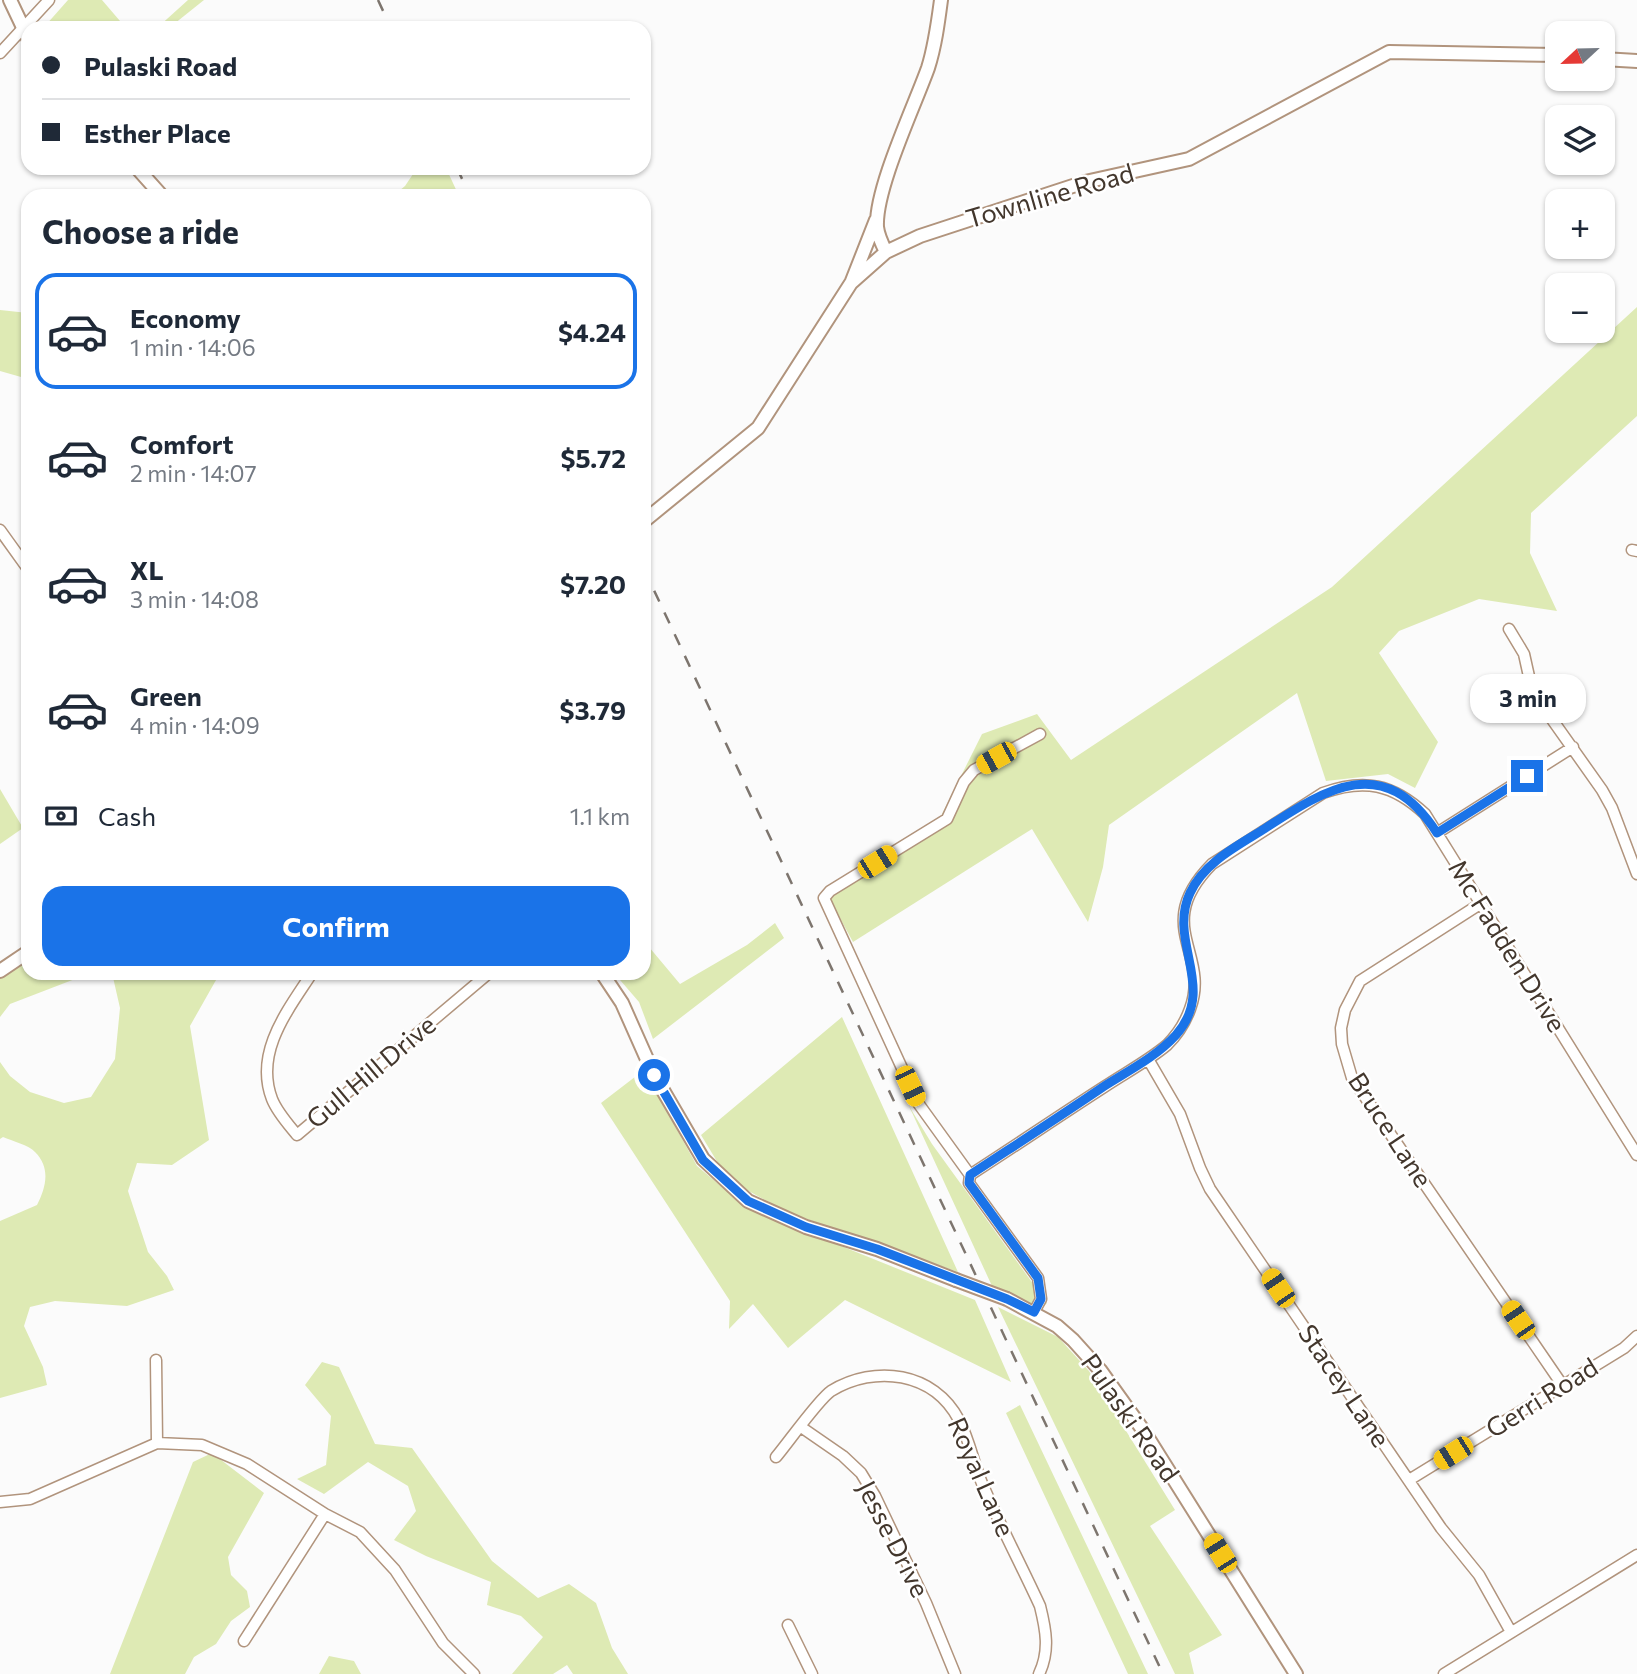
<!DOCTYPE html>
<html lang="en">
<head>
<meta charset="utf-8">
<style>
	:root { --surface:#fff; --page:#f2f2f3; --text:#1f2937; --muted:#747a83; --line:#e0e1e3; --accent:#1a73e8 }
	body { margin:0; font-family:Commissioner,sans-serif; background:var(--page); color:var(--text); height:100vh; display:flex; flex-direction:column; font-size:26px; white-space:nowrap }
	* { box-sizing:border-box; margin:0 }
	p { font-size:23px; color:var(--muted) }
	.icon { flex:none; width:38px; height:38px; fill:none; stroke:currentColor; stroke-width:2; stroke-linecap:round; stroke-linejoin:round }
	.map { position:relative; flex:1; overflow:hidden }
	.panel { position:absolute; left:21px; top:189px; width:630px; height:791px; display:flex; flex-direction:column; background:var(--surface); border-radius:21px; box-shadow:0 2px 5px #0004 }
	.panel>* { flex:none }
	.hud { position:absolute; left:21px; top:21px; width:630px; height:154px; border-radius:21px; box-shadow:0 2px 5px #0004; display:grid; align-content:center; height:154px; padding:0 21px; background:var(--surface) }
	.needle { width:46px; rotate:248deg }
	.buttons { position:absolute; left:1545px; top:21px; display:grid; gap:14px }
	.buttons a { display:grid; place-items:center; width:70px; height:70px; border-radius:14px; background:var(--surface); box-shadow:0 2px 5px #0004; font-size:35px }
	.end { position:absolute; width:32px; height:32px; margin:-16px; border:9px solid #1a73e8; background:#fff; box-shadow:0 0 0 4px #fff }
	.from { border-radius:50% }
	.bubble { position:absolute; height:49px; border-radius:21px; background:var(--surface); box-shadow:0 2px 5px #0004; font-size:23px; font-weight:700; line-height:49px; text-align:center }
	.car { position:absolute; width:21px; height:42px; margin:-21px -10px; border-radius:9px; box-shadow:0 0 5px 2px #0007; background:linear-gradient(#f5c518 24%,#345 0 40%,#f5c518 0 76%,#345 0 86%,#f5c518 0) }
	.hud b { display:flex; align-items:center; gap:24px; height:66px; font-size:26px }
	.hud b+b { border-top:2px solid var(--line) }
	.hud i { width:18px; height:18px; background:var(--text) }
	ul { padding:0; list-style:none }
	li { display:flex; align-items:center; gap:21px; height:116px; margin:0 14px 10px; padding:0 7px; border:4px solid transparent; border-radius:21px }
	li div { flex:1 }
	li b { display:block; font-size:26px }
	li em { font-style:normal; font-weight:700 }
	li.selected { border-color:var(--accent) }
	li>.icon { width:63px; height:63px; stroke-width:1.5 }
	h2 { padding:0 21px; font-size:32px; line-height:84px }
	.pay { display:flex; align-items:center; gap:18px; height:77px; padding:0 21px; font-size:26px }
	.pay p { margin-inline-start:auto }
	.action { display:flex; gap:14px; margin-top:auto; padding:14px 21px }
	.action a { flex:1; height:80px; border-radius:21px; background:var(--accent); color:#fff; font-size:28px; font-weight:700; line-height:80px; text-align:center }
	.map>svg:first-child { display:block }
	.green { fill:#deeab4 }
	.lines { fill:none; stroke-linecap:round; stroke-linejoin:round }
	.minor-casing { stroke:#b1947d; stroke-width:13 }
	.major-casing { stroke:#b1947d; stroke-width:16 }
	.minor { stroke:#fff; stroke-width:10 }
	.major { stroke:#fff; stroke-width:12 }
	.rail { stroke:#7d756e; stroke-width:2.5; stroke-dasharray:12 12; stroke-linecap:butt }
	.major-bridge-casing { stroke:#b1947d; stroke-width:16; stroke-linecap:butt }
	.major-bridge { stroke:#fff; stroke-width:12 }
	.route { stroke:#1a73e8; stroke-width:9 }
	.labels { text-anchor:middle; stroke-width:5; stroke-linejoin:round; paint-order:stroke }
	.street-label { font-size:26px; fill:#43372d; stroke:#fff }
</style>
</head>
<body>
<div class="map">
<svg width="1637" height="1674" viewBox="0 0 1637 1674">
	<rect width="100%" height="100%" fill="#fbfbfb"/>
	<path class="green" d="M68,0h34l24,28h-80l-1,-2z
		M188,0h16l-35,28h-12z
		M417,168h29l13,28h-66l12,-10z
		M1637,307v109l-106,97 -1,40 27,58 -78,-12 -80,32 -20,22 59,89 -23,46 -27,-14 -62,7 -29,-88 -188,132 -6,42 -15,55 -56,-93 -179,113 -29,-53 117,-73 41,-82 55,-20 34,46 261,-173z
		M0,310l28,3v66l-28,-8z
		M0,789l23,39 -23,16z
		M775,923l9,15 -131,101 -14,-37 -25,-29h30v-32l36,43 67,-39z
		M28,955v18l68,1 -21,5 -65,25 -10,13v-42z
		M112,973h108l-30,53 19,114 -37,25 -35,-2 -9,28 20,61 19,24 7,14 -47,16 -72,-5 -25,6 -6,19 19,41 4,18 -47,13v-177l37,-16c9,-18 14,-37 -2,-53 -6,-7 -23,-11 -32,-15l-3,2v-77l10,14 20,16 34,11 27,-6 24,-38 5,-51z
		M842,1017l116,255 -171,-60 -42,-23 -24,-21 -20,-33z
		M644,1070l53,96 50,42 228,92 36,82 -166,-82 -57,48 -35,-44 -24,25 1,-28 -129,-198z
		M909,1106l23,38 115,159 -6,6 -49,-23z
		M998,1307l60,30 31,34 86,139 -25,16 72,109 -33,18 5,21h-19z
		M322,1362l17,5 36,77 37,4 80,113 46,37 31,-14 27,19 16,45 16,26h-55l-6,-9 -14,9h-41l31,-37 -22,-21 -34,-11 4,-23 -65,-26 -32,-16 22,-29 -8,-25 -40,-24 -44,32 -27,-15 29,-14 5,-49 -26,-31z
		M1020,1405l128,269h-20l-122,-261z
		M212,1453l52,40 -36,64 3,18 16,16 3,16 -19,14 -15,23 -22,13 -9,17h-75l83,-212z
		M329,1656l25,5 7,13h-42z"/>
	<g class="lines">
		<g class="minor-casing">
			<path id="minor" d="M0,53l49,-53
				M0,530l28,39
				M1632,550l5,1
				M1509,629l15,25 6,27 9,20 63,89 10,18 25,66
				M1437,833l136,-86
				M1480,904l-120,77 -15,29 -4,18 1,16 10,34 211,308
				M312,973c-24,37 -58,79 -40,126 5,13 16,25 25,36l192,-162
				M1148,1059l32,55 20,54 10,21 231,339 38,47 32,57
				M970,1175c45,-29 89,-59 134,-88 21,-14 44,-26 63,-42 10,-10 18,-22 23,-36 21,-56 -39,-83 22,-145l111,-71c41,-15 70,-9 102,21l212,341
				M1034,1312l7,-13 -3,-21 -69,-95 1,-8 -52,-72 -94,-205 6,-7 117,-72 17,-37 10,-12 66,-36
				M156,1360l1,83
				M801,1427l42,29 18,17 14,23 51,107 29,71
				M776,1457c12,-14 42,-57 55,-66 44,-27 103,-19 128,29 12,23 15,48 26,70 17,39 37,77 55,116 6,24 10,45 -1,68
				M1409,1480l215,-132 13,-12
				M0,1502l30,-3 127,-56 45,2 45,19 78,50 35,18 35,38 48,73 31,31
				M788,1625l24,49
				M244,1641l81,-127
				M1444,1674l193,-119"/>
		</g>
		<g class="major-casing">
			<path id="major" d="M10,0l18,38
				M1603,59l34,2
				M137,168l25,28
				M886,252c-4,-8 -8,-16 -9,-25 -2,-38 37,-120 51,-159 7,-22 10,-45 13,-68
				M852,281l24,-61
				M644,521l114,-93 93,-145 35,-31 34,-16 165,-54 104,-23 200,-107 169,3
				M0,971l28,-19
				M602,973l20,30 32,72 49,84 45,42 58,26 71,22 79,31
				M1007,1299l50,27 16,14 27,30 43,60 153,244"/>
		</g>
		<use href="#minor" class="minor"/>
		<use href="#major" class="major"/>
		<path class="rail" d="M378,0l13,28
			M457,168l13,28
			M644,569l519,1105"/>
		<g class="major-bridge-casing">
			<path id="major-bridge" d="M956,1280l51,19"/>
		</g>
		<use href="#major-bridge" class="major-bridge"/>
	</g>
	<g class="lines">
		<path class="route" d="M654,1075l49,85 45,41 58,26 71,22 130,50 27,13 7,-13 -3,-21 -69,-95 1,-8c44,-29 89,-58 133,-88 25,-16 53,-30 73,-52 42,-48 -9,-93 14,-142 13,-29 45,-46 71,-62 65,-42 122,-81 176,2l90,-57"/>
	</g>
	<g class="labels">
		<g class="street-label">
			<text transform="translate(1050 196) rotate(-16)" y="9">Townline Road</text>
			<text transform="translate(1507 946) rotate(58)" y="9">Mc Fadden Drive</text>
			<text transform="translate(371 1072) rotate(-40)" y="9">Gull Hill Drive</text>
			<text transform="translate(1390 1130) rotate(57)" y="9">Bruce Lane</text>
			<text transform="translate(1344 1386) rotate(56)" y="9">Stacey Lane</text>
			<text transform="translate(1542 1398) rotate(-32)" y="9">Gerri Road</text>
			<text transform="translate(1130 1418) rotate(55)" y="9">Pulaski Road</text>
			<text transform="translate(981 1477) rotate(66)" y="9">Royal Lane</text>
			<text transform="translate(893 1539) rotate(63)" y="9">Jesse Drive</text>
		</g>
	</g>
</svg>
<div class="buttons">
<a><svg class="needle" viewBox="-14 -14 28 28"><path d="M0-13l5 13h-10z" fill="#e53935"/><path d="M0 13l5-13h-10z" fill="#747a83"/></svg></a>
<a><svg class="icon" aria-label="layers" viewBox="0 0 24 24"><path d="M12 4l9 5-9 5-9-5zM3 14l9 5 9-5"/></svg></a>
<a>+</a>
<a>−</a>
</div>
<i class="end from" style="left:654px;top:1075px"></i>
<i class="end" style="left:1527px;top:776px"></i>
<div class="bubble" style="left:1470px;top:674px;width:116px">3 min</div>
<i class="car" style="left:996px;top:758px;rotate:241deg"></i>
<i class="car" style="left:877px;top:862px;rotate:58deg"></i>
<i class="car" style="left:910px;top:1086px;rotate:155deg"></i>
<i class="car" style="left:1278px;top:1288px;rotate:326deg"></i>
<i class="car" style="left:1518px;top:1320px;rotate:326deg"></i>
<i class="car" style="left:1453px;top:1453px;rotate:238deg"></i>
<i class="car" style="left:1220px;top:1553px;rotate:328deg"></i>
<div class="hud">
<b><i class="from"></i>Pulaski Road</b>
<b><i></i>Esther Place</b>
</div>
<section class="panel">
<h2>Choose a ride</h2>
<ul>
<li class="selected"><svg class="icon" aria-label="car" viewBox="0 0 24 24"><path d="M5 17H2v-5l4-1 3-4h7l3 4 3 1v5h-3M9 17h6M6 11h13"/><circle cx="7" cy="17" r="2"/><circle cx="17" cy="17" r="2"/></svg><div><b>Economy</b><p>1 min · 14:06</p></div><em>$4.24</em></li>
<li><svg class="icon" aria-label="car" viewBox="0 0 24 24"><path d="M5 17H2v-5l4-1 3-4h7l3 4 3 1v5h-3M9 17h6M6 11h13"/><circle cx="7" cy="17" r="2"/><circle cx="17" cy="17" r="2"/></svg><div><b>Comfort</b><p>2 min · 14:07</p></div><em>$5.72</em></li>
<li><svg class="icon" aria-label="car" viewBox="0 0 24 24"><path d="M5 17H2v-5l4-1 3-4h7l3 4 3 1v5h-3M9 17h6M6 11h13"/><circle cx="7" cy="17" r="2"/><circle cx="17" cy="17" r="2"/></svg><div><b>XL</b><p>3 min · 14:08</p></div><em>$7.20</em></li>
<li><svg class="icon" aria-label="car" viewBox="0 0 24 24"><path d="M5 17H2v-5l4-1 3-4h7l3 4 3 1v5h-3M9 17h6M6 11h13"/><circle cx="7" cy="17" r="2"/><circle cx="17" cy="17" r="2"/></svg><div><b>Green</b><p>4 min · 14:09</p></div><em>$3.79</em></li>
</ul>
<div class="pay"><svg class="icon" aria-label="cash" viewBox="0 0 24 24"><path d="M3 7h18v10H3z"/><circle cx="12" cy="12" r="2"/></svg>Cash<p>1.1 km</p></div>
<div class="action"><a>Confirm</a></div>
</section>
</div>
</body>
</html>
